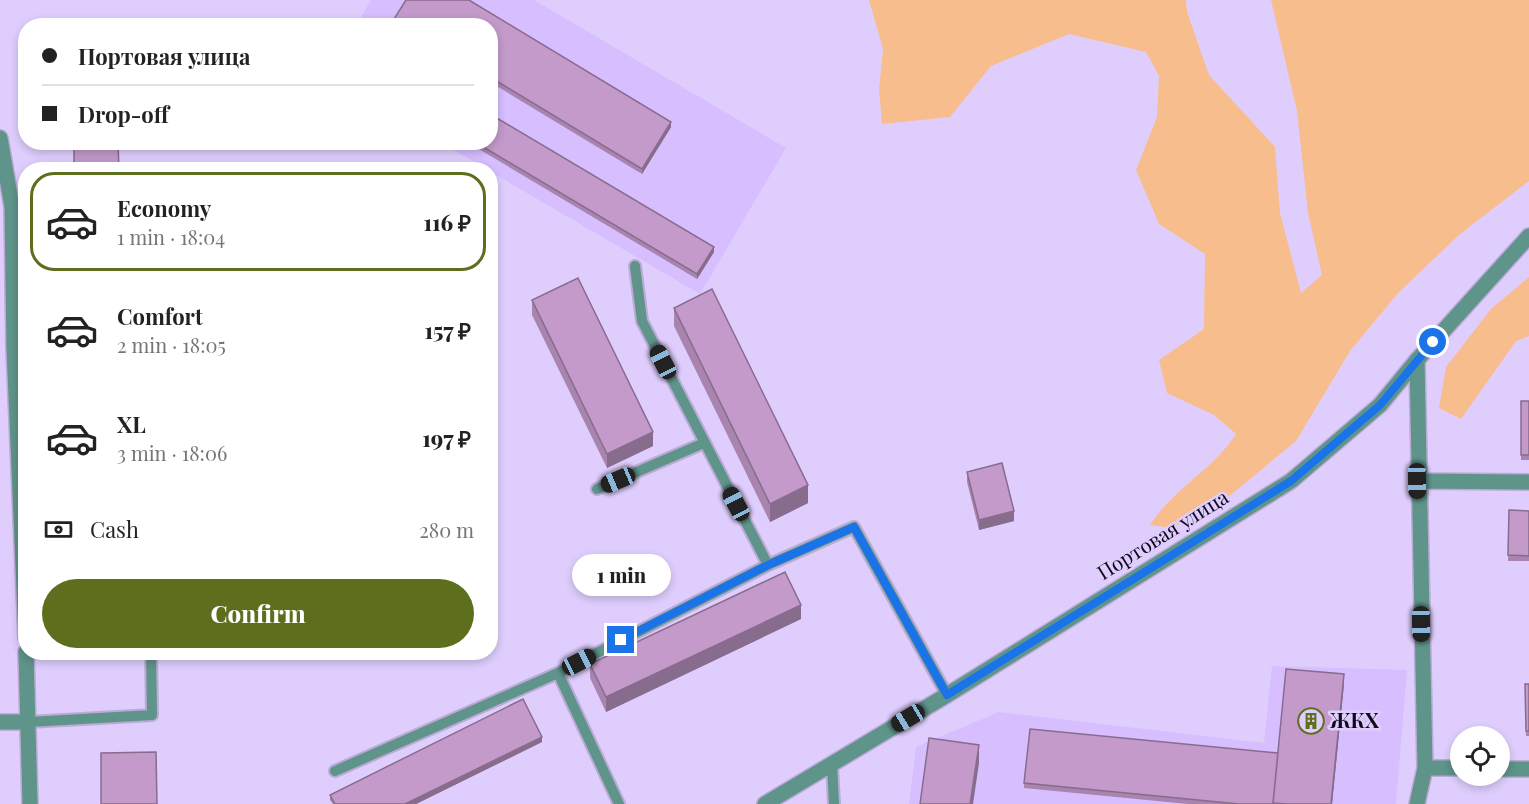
<!DOCTYPE html>
<html lang="en">
<head>
<meta charset="utf-8">
<style>
	:root { --surface:#fff; --page:#f6f6f6; --text:#222; --muted:#767676; --line:#e0e0e0; --accent:#5d6f1d }
	body { margin:0; font-family:"Playfair Display",serif; background:var(--page); color:var(--text); height:100vh; display:flex; flex-direction:column; font-size:22px; white-space:nowrap }
	* { box-sizing:border-box; margin:0 }
	p { font-size:20px; color:var(--muted) }
	.icon { flex:none; width:33px; height:33px; fill:none; stroke:currentColor; stroke-width:2; stroke-linecap:round; stroke-linejoin:round }
	.map { position:relative; flex:1; overflow:hidden }
	.details { position:absolute; left:18px; top:162px; width:480px; height:498px; display:flex; flex-direction:column; background:var(--surface); border-radius:24px; box-shadow:0 3px 9px #0003 }
	.details>* { flex:none }
	.hud { position:absolute; left:18px; top:18px; width:480px; height:132px; border-radius:24px; box-shadow:0 3px 9px #0003; display:grid; align-content:center; height:132px; padding:0 24px; background:var(--surface) }
	.buttons { position:absolute; left:1450px; top:726px; display:grid; gap:12px }
	.buttons a { display:grid; place-items:center; width:60px; height:60px; border-radius:50%; background:var(--surface); box-shadow:0 3px 9px #0003; font-size:30px }
	.end { position:absolute; width:27px; height:27px; margin:-14px; border:8px solid #1a73e8; background:#fff; box-shadow:0 0 0 3px #fff }
	.from { border-radius:50% }
	.bubble { position:absolute; height:42px; border-radius:21px; background:var(--surface); box-shadow:0 3px 9px #0003; font-size:20px; font-weight:800; line-height:42px; text-align:center }
	.car { position:absolute; width:18px; height:36px; margin:-18px -9px; border-radius:8px; box-shadow:0 0 4px 2px #0007; background:linear-gradient(#222 24%,#8ab4d8 0 40%,#222 0 76%,#8ab4d8 0 86%,#222 0) }
	.hud b { display:flex; align-items:center; gap:21px; height:57px; font-size:22px }
	.hud b+b { border-top:2px solid var(--line) }
	.hud i { width:15px; height:15px; background:var(--text) }
	ul { padding:10px 0 0; list-style:none }
	li { display:flex; align-items:center; gap:18px; height:99px; margin:0 12px 9px; padding:0 12px; border:3px solid transparent; border-radius:24px }
	li div { flex:1 }
	li b { display:block; font-size:22px }
	li em { font-style:normal; font-weight:800 }
	li.active { border-color:var(--accent) }
	li>.icon { width:54px; height:54px; stroke-width:1.5 }
	.pay { display:flex; align-items:center; gap:15px; height:66px; padding:0 24px; font-size:22px }
	.pay p { margin-inline-start:auto }
	.cta { display:flex; gap:12px; margin-top:auto; padding:12px 24px }
	.cta a { flex:1; height:69px; border-radius:36px; background:var(--accent); color:#fff; font-size:24px; font-weight:800; line-height:69px; text-align:center }
	.map>svg:first-child { display:block }
	.built { fill:#d6beff }
	.green { fill:#f7bd8c }
	.lines { fill:none; stroke-linecap:round; stroke-linejoin:round }
	.service-casing { stroke:#baaad4; stroke-width:14 }
	.minor-casing { stroke:#baaad4; stroke-width:18 }
	.tertiary-casing { stroke:#baaad4; stroke-width:18 }
	.service { stroke:#5e948a; stroke-width:10 }
	.minor { stroke:#5e948a; stroke-width:15 }
	.tertiary { stroke:#5e948a; stroke-width:15 }
	.wall { fill:#a884ae }
	.shaded-wall { fill:#886c8d }
	.building { fill:#c39aca; stroke:#886c8d; stroke-width:1.5 }
	.route { stroke:#1a73e8; stroke-width:8 }
	.labels { text-anchor:middle; stroke-width:5; stroke-linejoin:round; paint-order:stroke }
	.street-label { font-size:20px; fill:#0f071a; stroke:#dfcefd }
	.poi-label { font-size:20px; font-weight:bold; fill:#0f071a; stroke:#dfcefd; text-anchor:start }
</style>
</head>
<body>
<div class="map">
<svg width="1529" height="804" viewBox="0 0 1529 804">
	<rect width="100%" height="100%" fill="#dfcefd"/>
	<path class="built" d="M371,0h163l252,148 -86,146 -209,-122 -1,-2 -50,-27 50,-1v-116h-134z
		M1272,666l135,4 -11,134h-487l7,-57 83,-35 265,31z"/>
	<path class="green" d="M869,0h317l1,12 22,63 66,72 5,66 21,80 21,-18 -14,-62 -11,-102 -26,-111h258v181l-69,53 -61,58 -49,59 -54,90 -64,53 -59,34 -23,-3c25,-38 63,-55 86,-91l-22,-19 -47,-22 -8,-33 45,-31 1,-75 -46,-30 -23,-54 21,-53 2,-41 -13,-24 -77,-18 -78,32 -41,51 -68,7 -3,-34 4,-41z
		M1529,277v59l-13,5 -55,78 -22,-11 7,-41 45,-58z"/>
	<g class="lines">
		<g class="service-casing">
			<path id="service" d="M635,266l7,55 126,244
				M597,489l107,-46
				M29,722l123,-7 -1,-63
				M832,764l2,40
				M335,771l223,-98
				M619,804l-61,-131 210,-108 86,-38 93,168"/>
		</g>
		<g class="minor-casing">
			<path id="minor" d="M0,138l12,69 2,141 12,289
				M1417,360l8,408 -8,36
				M1417,481l112,1
				M26,652l4,152
				M0,722h29
				M1425,768h36
				M1500,769h29"/>
		</g>
		<g class="tertiary-casing">
			<path id="tertiary" d="M765,804l182,-109 344,-214 89,-76 37,-45 112,-124"/>
		</g>
		<use href="#service" class="service"/>
		<use href="#minor" class="minor"/>
		<use href="#tertiary" class="tertiary"/>
	</g>
	<path class="wall" d="M406,0h63l202,122v5l-29,47 -152,-92v-56h-94l-2,-1v-6z
		M467,142h23l224,110 -17,27z
		M532,300l121,146 -46,22 -75,-153z
		M674,308l134,195 -38,19 -96,-196z
		M1521,401h8v59h-8z
		M967,472l47,49 -35,9 -12,-48z
		M1509,510l20,1v50h-21z
		M801,619l-195,93 -16,-34v-14z
		M1344,684l-12,120h-144l-164,-16v-5l254,-30z
		M1525,684h4v52h-3z
		M542,742l-126,62h-83l-3,-4v-5z"/>
	<path class="shaded-wall" d="M671,122v5l-29,47v-5z
		M714,247v5l-17,27v-5z
		M653,432v14l-46,22v-14z
		M808,485v18l-38,19v-18z
		M1014,511v10l-35,9v-10z
		M801,605v14l-195,93v-15z
		M1344,674v10l-12,120h-1z
		M542,737v5l-126,62h-11z
		M979,745v18l-6,41h-3z"/>
	<path class="building" d="M406,0h63l202,122 -29,47 -152,-92v-51h-86l-10,-7z
		M490,114l224,133 -17,27 -222,-132h15z
		M74,142h44l1,28h-45z
		M578,278l75,154 -46,22 -75,-154z
		M712,289l96,196 -38,19 -96,-196z
		M1521,401h8v54h-8z
		M1002,463l12,48 -35,9 -12,-48z
		M1509,510l20,1v45l-21,-1z
		M785,572l16,33 -195,92 -16,-33z
		M1286,669l58,5 -13,130h-43l-15,-1z
		M1525,684h4v47h-3z
		M523,699l19,38 -137,67h-70l-5,-9z
		M1030,729l248,24 -5,51h-34l-215,-21z
		M929,738l50,7 -9,59h-50z
		M156,752l1,52h-56v-51z"/>
	<g class="lines">
		<path class="route" d="M621,640l147,-75 86,-38 93,168 344,-214 89,-76 53,-63"/>
	</g>
	<defs>
		<g id="building-ring" transform="scale(1.35)"><circle r="9.5" fill="#dfcefd" stroke="#5d6f1d" stroke-width="1.5"/><path d="M-4-6H4V6H1V3H-1V6H-4ZM-2.5-4.3h1.7v1.8h-1.7ZM.8-4.3h1.7v1.8H.8ZM-2.5-1h1.7V.8h-1.7ZM.8-1h1.7V.8H.8Z" fill="#5d6f1d"/></g>
	</defs>
	<g fill-rule="evenodd">
		<use href="#building-ring" x="1311" y="721"/>
	</g>
	<g class="labels">
		<g class="street-label">
			<text transform="translate(1163 535) rotate(-32)" y="7">Портовая улица</text>
		</g>
		<g class="poi-label">
			<text x="1330" y="728">ЖКХ</text>
		</g>
	</g>
</svg>
<div class="buttons">
<a><svg class="icon" aria-label="locate" viewBox="0 0 24 24"><circle cx="12" cy="12" r="6"/><path d="M12 2v4M12 18v4M2 12h4M18 12h4"/></svg></a>
</div>
<i class="end from" style="left:1433px;top:342px"></i>
<i class="end" style="left:621px;top:640px"></i>
<div class="bubble" style="left:572px;top:554px;width:99px">1 min</div>
<i class="car" style="left:663px;top:362px;rotate:333deg"></i>
<i class="car" style="left:618px;top:480px;rotate:247deg"></i>
<i class="car" style="left:1417px;top:481px;rotate:179deg"></i>
<i class="car" style="left:736px;top:504px;rotate:332deg"></i>
<i class="car" style="left:1421px;top:624px;rotate:179deg"></i>
<i class="car" style="left:579px;top:662px;rotate:63deg"></i>
<i class="car" style="left:908px;top:718px;rotate:239deg"></i>
<div class="hud">
<b><i class="from"></i>Портовая улица</b>
<b><i></i>Drop-off</b>
</div>
<section class="details">
<ul>
<li class="active"><svg class="icon" aria-label="car" viewBox="0 0 24 24"><path d="M5 17H2v-5l4-1 3-4h7l3 4 3 1v5h-3M9 17h6M6 11h13"/><circle cx="7" cy="17" r="2"/><circle cx="17" cy="17" r="2"/></svg><div><b>Economy</b><p>1 min · 18:04</p></div><em>116 ₽</em></li>
<li><svg class="icon" aria-label="car" viewBox="0 0 24 24"><path d="M5 17H2v-5l4-1 3-4h7l3 4 3 1v5h-3M9 17h6M6 11h13"/><circle cx="7" cy="17" r="2"/><circle cx="17" cy="17" r="2"/></svg><div><b>Comfort</b><p>2 min · 18:05</p></div><em>157 ₽</em></li>
<li><svg class="icon" aria-label="car" viewBox="0 0 24 24"><path d="M5 17H2v-5l4-1 3-4h7l3 4 3 1v5h-3M9 17h6M6 11h13"/><circle cx="7" cy="17" r="2"/><circle cx="17" cy="17" r="2"/></svg><div><b>XL</b><p>3 min · 18:06</p></div><em>197 ₽</em></li>
</ul>
<div class="pay"><svg class="icon" aria-label="cash" viewBox="0 0 24 24"><path d="M3 7h18v10H3z"/><circle cx="12" cy="12" r="2"/></svg>Cash<p>280 m</p></div>
<div class="cta"><a>Confirm</a></div>
</section>
</div>
</body>
</html>
